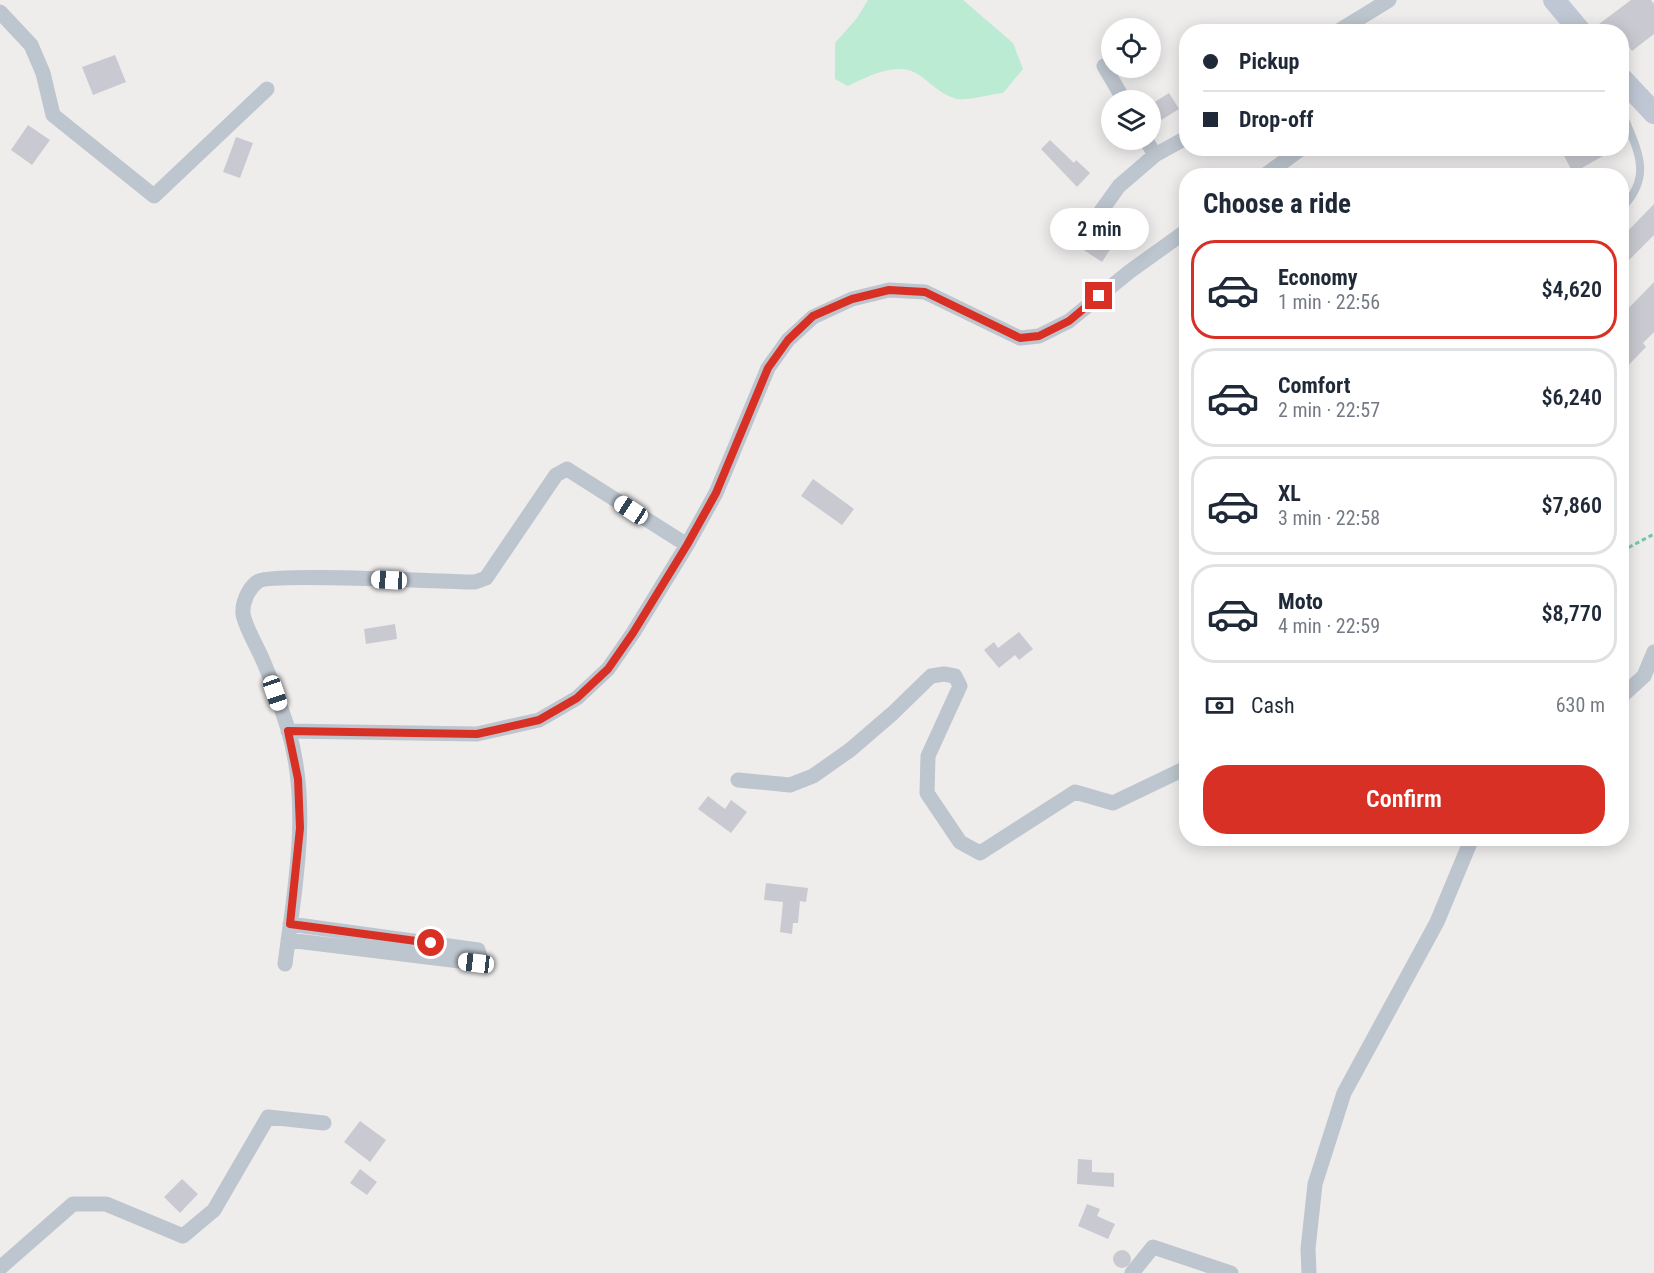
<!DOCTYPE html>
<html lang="en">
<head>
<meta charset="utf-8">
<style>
	:root { --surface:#fff; --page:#f2f2f3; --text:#1f2937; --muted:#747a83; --line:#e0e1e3; --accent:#d93025 }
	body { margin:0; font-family:"Roboto Condensed",sans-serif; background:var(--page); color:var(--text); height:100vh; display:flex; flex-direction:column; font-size:22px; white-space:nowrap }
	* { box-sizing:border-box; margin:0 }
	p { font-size:20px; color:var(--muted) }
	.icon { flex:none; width:33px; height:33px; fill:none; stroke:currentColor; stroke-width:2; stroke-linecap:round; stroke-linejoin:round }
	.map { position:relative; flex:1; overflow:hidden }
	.side { position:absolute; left:1179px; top:168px; width:450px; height:678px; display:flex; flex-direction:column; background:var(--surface); border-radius:24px; box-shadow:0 3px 15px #0003 }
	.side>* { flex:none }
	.hud { position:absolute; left:1179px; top:24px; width:450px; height:132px; border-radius:24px; box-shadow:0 3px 15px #0003; display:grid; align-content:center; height:132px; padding:0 24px; background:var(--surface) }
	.tools { position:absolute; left:1101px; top:18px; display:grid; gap:12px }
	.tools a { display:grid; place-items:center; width:60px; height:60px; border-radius:50%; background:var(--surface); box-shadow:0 3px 15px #0003; font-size:30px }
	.end { position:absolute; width:27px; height:27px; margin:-14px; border:8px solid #d93025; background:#fff; box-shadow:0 0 0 3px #fff }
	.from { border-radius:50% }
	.bubble { position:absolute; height:42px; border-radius:21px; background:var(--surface); box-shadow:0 3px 15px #0003; font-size:20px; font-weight:600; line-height:42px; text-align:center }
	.car { position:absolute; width:18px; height:36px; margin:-18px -9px; border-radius:8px; box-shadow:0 0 4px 2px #0007; background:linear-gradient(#fff 24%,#345 0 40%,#fff 0 76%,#345 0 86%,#fff 0) }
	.hud b { display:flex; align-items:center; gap:21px; height:57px; font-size:22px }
	.hud b+b { border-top:2px solid var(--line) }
	.hud i { width:15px; height:15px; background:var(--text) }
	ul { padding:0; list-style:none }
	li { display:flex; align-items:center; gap:18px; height:99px; margin:0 12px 9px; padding:0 12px; border:3px solid var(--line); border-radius:24px }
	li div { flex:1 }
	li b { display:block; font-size:22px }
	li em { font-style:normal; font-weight:600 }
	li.current { border-color:var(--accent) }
	li>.icon { width:54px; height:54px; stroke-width:1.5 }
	h2 { padding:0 24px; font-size:27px; line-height:72px }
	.pay { display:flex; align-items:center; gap:15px; height:66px; padding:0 24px; font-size:22px }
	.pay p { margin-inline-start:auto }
	.primary-button { display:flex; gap:12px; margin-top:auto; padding:12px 24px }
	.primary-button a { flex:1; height:69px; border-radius:24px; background:var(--accent); color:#fff; font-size:24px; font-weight:600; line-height:69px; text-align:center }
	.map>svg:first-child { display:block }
	.green { fill:#bbebd2 }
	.building { fill:#c9cad1 }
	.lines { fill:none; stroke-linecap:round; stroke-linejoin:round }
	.path { stroke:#76c7a6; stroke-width:3; stroke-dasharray:4.5 3; stroke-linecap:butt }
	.service { stroke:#bdc5ce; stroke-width:8 }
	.minor { stroke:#bdc5ce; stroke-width:15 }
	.secondary { stroke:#bfc7d4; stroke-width:22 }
	.route { stroke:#d93025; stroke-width:8 }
</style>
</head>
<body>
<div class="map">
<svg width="1654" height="1273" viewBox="0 0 1654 1273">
	<rect width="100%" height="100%" fill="#efecec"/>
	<path class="green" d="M868,0h95l50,43 10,26 -20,24c-12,1 -36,8 -46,6 -14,-4 -24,-13 -35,-22 -22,-18 -52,-2 -74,9l-13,-7v-36l22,-25z"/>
	<path class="building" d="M1631,0h20l3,4v30l-22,17 -10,-14v-5h-17l-6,-8z
		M115,55l11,27 -33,13 -11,-28z
		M1169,93l10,16 -29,18v-22z
		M28,125l22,15 -18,25 -21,-15z
		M236,137l17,6 -13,35 -17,-6z
		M1050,140l24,23 2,-3 14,13 -13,14 -36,-38z
		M1560,148h57l-44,25z
		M1654,204v31l-32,32v-30z
		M1082,229l29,19 -9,14 -29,-19z
		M1654,282v50l-11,11 3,4 -24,25v-57z
		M813,479l41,30 -12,16 -41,-29z
		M395,624l2,15 -31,5 -2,-15z
		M1019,632l14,17 -14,11 -4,-5 -16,13 -15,-18 10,-8 4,6z
		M708,796l17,13 6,-9 16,12 -16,21 -33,-24z
		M766,883l42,5 -2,14 -6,-1 -2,22h-5l-1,11 -12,-2 3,-30 -19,-2z
		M360,1121l26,19 -16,22 -26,-20z
		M1078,1159l14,1v12l22,1v14l-37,-3z
		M360,1169l17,13 -10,13 -17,-12z
		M182,1179l16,15 -18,19 -16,-16z
		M1087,1204l13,5 -3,7 18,8 -7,15 -30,-13z
		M1113 1259a9 9 0 1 1 18 0a9 9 0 1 1-18 0Z"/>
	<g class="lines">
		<path class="path" d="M1622,551l32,-17"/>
		<path class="service" d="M1622,103l8,-12
			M1622,112c15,38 32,63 0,96"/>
		<path class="minor" d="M0,12l31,33 12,28 10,42 101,81 113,-107
			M1337,32l52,-32
			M1104,66l20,34
			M1146,140l9,15
			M1264,176l38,-28
			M1091,225l28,-39 36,-31 31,-17
			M1622,696l22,-20 10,-24
			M288,731l189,3 62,-14 38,-22 31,-29 25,-36 54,-88 29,-52 52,-125 20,-28 25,-23 39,-18 37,-9 36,2 95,46 19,-2 30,-15 60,-49 57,-41
			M738,780l52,5 23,-9 37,-26 43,-37 38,-37 13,-2 11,2 5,10 -32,70 -1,37 33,49 20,11 95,-61 38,11 73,-35
			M288,940l188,23 4,-6 -2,-7 -188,-26
			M285,964c10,-77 26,-159 3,-235 -8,-24 -16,-49 -27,-73 -5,-11 -16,-30 -18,-42 -1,-11 5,-25 14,-32 12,-10 189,0 218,0l11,-4 70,-103 11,-6 120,76
			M0,1268l73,-64h33l77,32 31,-26 54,-93 56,6
			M1132,1273l21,-26 78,26
			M1309,1273l-1,-24 7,-65 29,-91 93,-171 35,-84"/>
		<path class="secondary" d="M1554,0l27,32
			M1622,79l32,34"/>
	</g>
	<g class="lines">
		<path class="route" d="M431,943l-141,-19 10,-96 -2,-49 -10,-48 189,3 62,-14 38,-22 31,-29 25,-36 54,-88 29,-52 52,-125 20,-28 25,-24 39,-17 37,-9 36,2 95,46 19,-2 30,-15 30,-25"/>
	</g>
</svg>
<div class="tools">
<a><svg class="icon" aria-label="locate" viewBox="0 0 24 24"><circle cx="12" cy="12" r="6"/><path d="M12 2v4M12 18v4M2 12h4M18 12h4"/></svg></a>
<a><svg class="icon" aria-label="layers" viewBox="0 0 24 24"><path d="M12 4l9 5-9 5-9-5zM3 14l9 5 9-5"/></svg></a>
</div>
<i class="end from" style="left:431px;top:943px"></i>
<i class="end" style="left:1099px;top:296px"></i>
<div class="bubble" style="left:1050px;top:208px;width:99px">2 min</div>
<i class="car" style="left:631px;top:510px;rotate:303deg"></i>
<i class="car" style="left:389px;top:580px;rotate:273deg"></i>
<i class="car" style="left:275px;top:693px;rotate:161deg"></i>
<i class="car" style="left:476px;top:963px;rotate:277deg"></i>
<div class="hud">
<b><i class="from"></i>Pickup</b>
<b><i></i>Drop-off</b>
</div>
<section class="side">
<h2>Choose a ride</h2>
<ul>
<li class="current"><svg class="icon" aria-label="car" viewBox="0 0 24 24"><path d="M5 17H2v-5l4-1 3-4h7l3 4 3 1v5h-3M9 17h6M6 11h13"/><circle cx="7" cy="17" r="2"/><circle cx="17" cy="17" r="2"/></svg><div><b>Economy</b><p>1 min · 22:56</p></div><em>$4,620</em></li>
<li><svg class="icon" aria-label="car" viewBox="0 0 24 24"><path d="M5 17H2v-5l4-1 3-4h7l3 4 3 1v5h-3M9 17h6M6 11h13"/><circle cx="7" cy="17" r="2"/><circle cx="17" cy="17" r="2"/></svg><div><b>Comfort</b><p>2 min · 22:57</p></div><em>$6,240</em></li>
<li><svg class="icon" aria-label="car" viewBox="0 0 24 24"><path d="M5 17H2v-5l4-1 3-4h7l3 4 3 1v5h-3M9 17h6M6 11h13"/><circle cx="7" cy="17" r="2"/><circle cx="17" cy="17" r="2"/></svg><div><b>XL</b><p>3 min · 22:58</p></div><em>$7,860</em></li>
<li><svg class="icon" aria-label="car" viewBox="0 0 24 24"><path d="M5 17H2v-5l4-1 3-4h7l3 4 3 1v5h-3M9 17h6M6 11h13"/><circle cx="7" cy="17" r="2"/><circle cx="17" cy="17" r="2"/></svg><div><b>Moto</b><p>4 min · 22:59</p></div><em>$8,770</em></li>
</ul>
<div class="pay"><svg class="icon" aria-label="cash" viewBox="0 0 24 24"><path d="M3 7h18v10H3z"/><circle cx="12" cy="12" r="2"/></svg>Cash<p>630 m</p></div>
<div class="primary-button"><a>Confirm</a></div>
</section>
</div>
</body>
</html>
